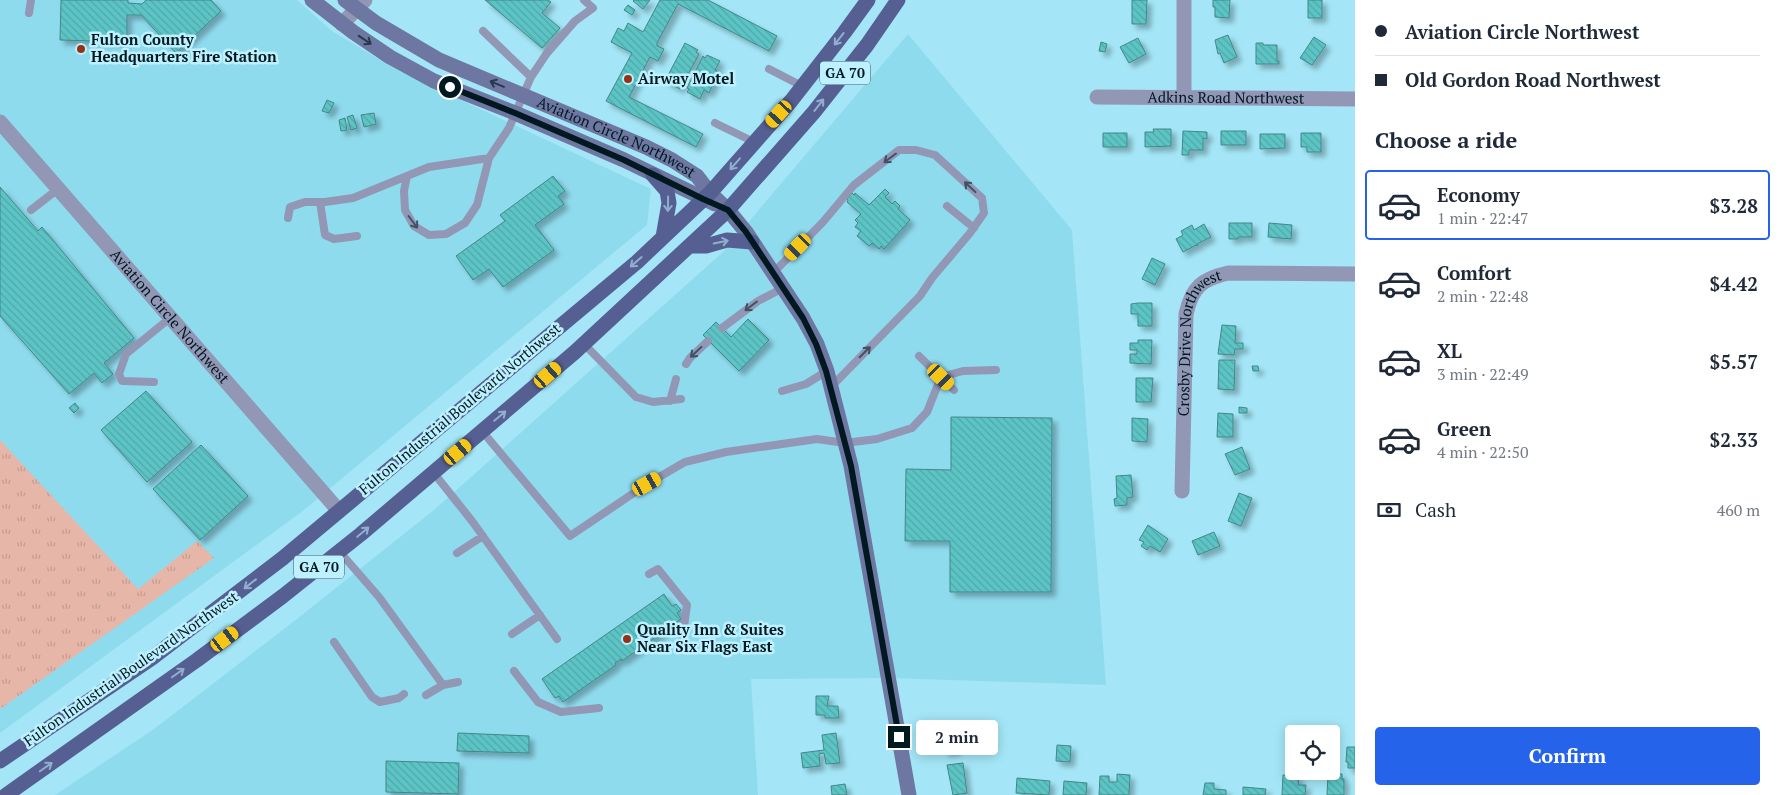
<!DOCTYPE html>
<html lang="en">
<head>
<meta charset="utf-8">
<style>
	:root { --surface:#fff; --page:#f6f6f7; --text:#1f2937; --muted:#747a83; --line:#e0e1e3; --accent:#2563eb }
	body { margin:0; font-family:"PT Serif",serif; background:var(--page); color:var(--text); height:100vh; display:flex; flex-direction:column; font-size:19px; white-space:nowrap }
	* { box-sizing:border-box; margin:0 }
	p { font-size:16px; color:var(--muted) }
	.icon { flex:none; width:28px; height:28px; fill:none; stroke:currentColor; stroke-width:2; stroke-linecap:round; stroke-linejoin:round }
	.map { position:relative; flex:1; overflow:hidden }
	.sheet { display:flex; flex-direction:column; background:var(--surface); width:425px }
	.sheet>* { flex:none }
	.hud { display:grid; align-content:center; height:110px; padding:0 20px; background:var(--surface) }
	.fabs { position:absolute; left:1285px; top:725px; display:grid; gap:10px }
	.fabs a { display:grid; place-items:center; width:55px; height:55px; border-radius:5px; background:var(--surface); box-shadow:0 2px 12px #0003; font-size:25px }
	.end { position:absolute; width:22px; height:22px; margin:-11px; border:6px solid #001920; background:#fff; box-shadow:0 0 0 2px #fff }
	.from { border-radius:50% }
	.bubble { position:absolute; height:35px; border-radius:5px; background:var(--surface); box-shadow:0 2px 12px #0003; font-size:16px; font-weight:700; line-height:35px; text-align:center }
	.car { position:absolute; width:15px; height:30px; margin:-15px -8px; border-radius:6px; box-shadow:0 0 4px 1px #0007; background:linear-gradient(#f5c518 24%,#345 0 40%,#f5c518 0 76%,#345 0 86%,#f5c518 0) }
	.hud b { display:flex; align-items:center; gap:18px; height:48px; font-size:19px }
	.hud b+b { border-top:1px solid var(--line) }
	.hud i { width:12px; height:12px; background:var(--text) }
	ul { padding:0; list-style:none }
	li { display:flex; align-items:center; gap:15px; height:70px; margin:0 10px 8px; padding:0 10px; border:2px solid transparent; border-radius:5px }
	li div { flex:1 }
	li b { display:block; font-size:19px }
	li em { font-style:normal; font-weight:700 }
	li.active { border-color:var(--accent) }
	li>.icon { width:45px; height:45px; stroke-width:1.5 }
	h2 { padding:0 20px; font-size:22px; line-height:60px }
	.pay { display:flex; align-items:center; gap:12px; height:55px; padding:0 20px; font-size:19px }
	.pay p { margin-inline-start:auto }
	.cta { display:flex; gap:10px; margin-top:auto; padding:10px 20px }
	.cta a { flex:1; height:58px; border-radius:5px; background:var(--accent); color:#fff; font-size:20px; font-weight:700; line-height:58px; text-align:center }
	main { display:flex; flex:1; min-height:0 }
	.map>svg:first-child { display:block }
	.built { fill:#8fdbee }
	.grass { fill:url(#grass-tufts) }
	.building { fill:url(#building-back-hatch); stroke:#428787; filter:url(#shadow) }
	.lines { fill:none; stroke-linecap:round; stroke-linejoin:round }
	.lane { stroke:#9197b4; stroke-width:8 }
	.street { stroke:#9197b4; stroke-width:15 }
	.secondary { stroke:#6e77a1; stroke-width:15 }
	.primary { stroke:#565f92; stroke-width:15 }
	.oneway { stroke:#8fafce }
	.oneway2 { stroke:#263a4d }
	.oneway3 { stroke:#415263 }
	.route { stroke:#001920; stroke-width:6 }
	.poi-dot { fill:#983013; stroke:#bdf1ff; stroke-width:2 }
	.labels { text-anchor:middle; stroke-width:5; stroke-linejoin:round; paint-order:stroke }
	.shield { fill:#bdf1ff; stroke:#395a63; stroke-width:1 }
	.shield-label { font-size:14px; font-weight:bold; fill:#001920 }
	.poi-label { font-size:15px; font-weight:bold; fill:#001920; stroke:#bdf1ff; text-anchor:start }
	.street-label { font-size:15px; fill:#001920; stroke:#bdf1ff }
</style>
</head>
<body>
<main>
<div class="map">
<svg width="1355" height="795" viewBox="0 0 1355 795">
	<defs>
		<pattern id="grass-tufts" width="24" height="20" patternUnits="userSpaceOnUse" patternTransform="scale(1.25)"><rect width="24" height="20" fill="#e6b6a9"/><path d="M3 7l-1-3M5 7V3M7 7l1-3M15 17l-1-3M17 17v-4M19 17l1-3" fill="none" stroke="#c49c91"/></pattern>
		<pattern id="building-back-hatch" width="6" height="6" patternUnits="userSpaceOnUse" patternTransform="scale(1.25)"><rect width="6" height="6" fill="#5dc4c5"/><path d="M-1 5l2 2M0 0l6 6M5-1l2 2" fill="none" stroke="#4fa8a9"/></pattern>
		<filter id="shadow"><feDropShadow dx="4.5" dy="4.5" stdDeviation="2.5" flood-color="#0004"/></filter>
	</defs>
	<rect width="100%" height="100%" fill="#a4e6f7"/>
	<path class="built" d="M0,0h297l35,31 67,40 252,118 -4,36 -343,285 -304,223z
		M908,34l164,196 34,455 -216,-7 -139,1 7,116h-703l99,-66 139,-107 141,-112 289,-258z"/>
	<path class="grass" d="M0,440l138,149 59,-48 17,17 -214,151z"/>
	<path class="building" d="M61,0h67v3l14,1 4,-4h65l10,11 -45,42 -35,-38h-14v27l-67,-2z
		M485,0h63l3,2 -9,11 18,15 -18,20z
		M634,0h16l-7,9 -10,-8z
		M660,0h48l69,36 -8,15 -91,-47 -21,39v3l7,3 -6,12 -8,-4 -21,40 74,37 -7,13 -90,-46 26,-48 -21,-11 7,-14 6,3 4,-8 15,9z
		M1132,0h15l-1,24h-14z
		M1213,0h17l-1,18 -14,-1v-10h-2z
		M1308,0h14v18h-14z
		M628,5l7,5 -3,5 -8,-5z
		M1228,35l9,22 -13,6 -4,-10 -2,1 -3,-14z
		M1314,37l12,8 -14,20 -12,-7z
		M1138,38l8,16 -17,9 -9,-16z
		M1101,42l6,2 -2,8 -6,-1z
		M685,43l13,7 -2,2 3,2 -19,35 -15,-8z
		M1256,43h7v2h14v16h2v3h-23z
		M707,55l13,6 -5,9 4,2 -10,21 -5,-3 -4,9 -13,-7 2,-3 -2,-1 16,-32 2,2z
		M327,100l7,3 -5,10 -7,-2z
		M374,113l2,11 -12,3 -3,-12z
		M353,115l4,13 -6,2 -4,-13z
		M345,118l2,12 -6,1 -2,-11z
		M1153,129h18v17l-26,1v-15h9z
		M1183,131l24,1v7l-4,-1v12h-14v5h-7z
		M1221,131h25v14h-25z
		M1103,133h24v14h-24z
		M1301,133h20v19h-14v-5h-6z
		M1260,134h25v14l-25,1z
		M553,176l12,15 -7,5 6,8 -29,21 19,25 -51,37 -14,-18 -16,11 -17,-24 49,-35 -5,-6z
		M0,187l38,44 4,-4 92,111 -30,25 9,11 -11,9 -8,-10 -25,21 -69,-78z
		M885,189l4,4 -4,4 7,7 3,-3 5,5 -2,3 12,11 -26,29 -3,-3 -2,3 -7,-6 -3,3 -12,-10 4,-5 -6,-4 3,-4 -3,-3 6,-6 -14,-12 1,-2 -1,-1 5,-6 2,2 1,-2 14,12z
		M1229,223h23v14h-14v2h-9z
		M1269,223l23,2 -1,14 -23,-2z
		M1204,224l7,13 -14,7 1,1 -2,1v-1l-13,7 -7,-13 7,-4 -2,-4 11,-6 2,5z
		M1152,258l13,6 -10,21 -13,-6z
		M1138,303h14v23h-14v-12h-7v-10z
		M748,319l21,21 -30,31 -36,-36 13,-13 15,15z
		M1222,325l14,1 -1,17h8v6h-8l-1,6 -16,-1z
		M1138,340h14l-1,24 -21,-1v-9h7v-4h-7v-7h8z
		M1219,360h16l-1,30 -16,-1z
		M1252,366h6l1,5h-6z
		M1136,378h17l-2,24h-15z
		M146,391l46,51 -45,40 -46,-52z
		M75,403l4,5 -5,5 -5,-5z
		M1239,407l8,1v5h-8z
		M1218,413l15,1v23h-16z
		M951,417l101,1 -1,174h-101v-51h-45l1,-72 45,1z
		M1132,418l16,1 -1,23 -15,-1z
		M201,445l47,51 -48,44 -47,-51z
		M1242,447l8,22 -15,6 -10,-21z
		M1131,475l2,22 -6,1v7l-12,1 -1,-7 3,-1 -1,-22z
		M1239,493l13,5 -11,28 -13,-5z
		M1148,525l20,14 -8,13 -10,-6 -3,4 -6,-4 3,-4 -5,-2z
		M1214,532l6,14 -22,9 -6,-14z
		M664,594l8,12 4,-2 5,6 -4,3 4,6 -59,42 -1,-2 -6,4 1,2 -53,37 -4,-6 -4,2 -13,-19z
		M816,696h13l-2,10h11l1,12h-14v-3h-9z
		M953,726l4,24 -12,2 -5,-24z
		M458,733l71,3v17l-72,-2z
		M836,733l4,30 -14,1 -2,-11 -5,1 1,12 -17,2 -2,-15 23,-3 -2,-15z
		M1057,745l14,1 -1,16 -14,-1z
		M1347,747h8v21h-7v-6h-2z
		M386,761l73,2 -1,31 -72,-2z
		M963,763l4,30 -14,2 -6,-30z
		M1117,774l13,1 -1,20h-30l1,-19h9v6h8z
		M1328,774h14v5h2v16h-17z
		M1283,775l16,1 -1,9h8l-1,10h-23z
		M1017,778l33,3 -1,14 -33,-2z
		M1064,781l23,2 -1,12h-23z
		M1205,783h9v6l12,1v5h-23z
		M845,784l2,11h-15l-1,-9z
		M1243,787l23,2 -1,6h-22z"/>
	<g class="lines">
		<path class="lane" d="M29,13l2,-13
			M483,31l48,46
			M769,69l33,17
			M715,123l39,19
			M407,176l-3,15 1,19 9,16 15,9 17,-1 19,-11 12,-18 12,-47 20,-30 22,-51 16,-24 28,-32 18,-13 -9,-8
			M320,202l5,33 9,4 23,-3
			M947,206l27,22
			M31,210l27,-21
			M288,218l2,-11 15,-5h20l28,-4 76,-31 60,-9
			M773,273l50,-51 31,-37 45,-35h17l19,5 47,43 2,15 -14,20 -38,45 -12,18 -89,91
			M722,328l36,-27 25,-13
			M584,344l52,53 17,5 28,-3
			M919,356l35,34
			M686,364l4,-6 18,-17
			M154,382l-32,-1 -3,-7 7,-20 44,-36
			M782,391l24,-7 21,-13
			M670,401l6,-22
			M482,431l88,105 77,-52 38,-22 41,-10 91,-13 28,4 32,-4 35,-11 15,-16 14,-35 22,-6 33,-1
			M433,472l39,49 85,118
			M339,551l40,46 64,88
			M457,553l26,-17
			M649,574l9,-5 29,36 -6,43
			M512,634l28,-19
			M334,642l38,55 8,5 19,-4 5,-4
			M514,671l24,31 23,10 38,-4
			M426,695l17,-10 15,-3"/>
		<g class="street">
			<path d="M1184,0v97"/>
			<path d="M342,24l23,-24"/>
			<path id="s1" d="M1097,97l258,2"/>
			<path id="s2" d="M0,122l339,389"/>
			<path id="s3" d="M1182,491l4,-177c6,-27 16,-35 42,-41l127,1"/>
		</g>
		<g class="secondary">
			<path d="M312,0l41,32 37,25 44,24 81,32 109,47 91,44"/>
			<path id="s4" d="M345,0l31,23 63,37 207,87 26,13 25,16 13,17 18,17 18,22 57,86 14,26 10,27 24,95 58,329"/>
		</g>
		<path class="primary" d="M653,175l14,16 2,12 -6,34
			M690,246h16l21,-6 25,2
			M0,761l152,-103 131,-100 354,-296 73,-69 81,-92 53,-68 24,-33
			M6,795l191,-135 86,-64 78,-62 214,-182 153,-142 86,-98 53,-67 31,-45"/>
	</g>
	<defs><path id="oneway-shaft" d="M-6 0H5M1.5-3L5.5 0L1.5 3" fill="none" stroke-width="1.6" stroke-linecap="round" stroke-linejoin="round" transform="scale(1.25)"/></defs>
	<g class="oneway">
		<use href="#oneway-shaft" transform="translate(839 39) rotate(128)"/>
		<use href="#oneway-shaft" transform="translate(819 105) rotate(-52)"/>
		<use href="#oneway-shaft" transform="translate(735 164) rotate(131)"/>
		<use href="#oneway-shaft" transform="translate(668 204) rotate(91)"/>
		<use href="#oneway-shaft" transform="translate(721 242) rotate(-12)"/>
		<use href="#oneway-shaft" transform="translate(636 262) rotate(139)"/>
		<use href="#oneway-shaft" transform="translate(500 416) rotate(-40)"/>
		<use href="#oneway-shaft" transform="translate(363 532) rotate(-40)"/>
		<use href="#oneway-shaft" transform="translate(250 584) rotate(142)"/>
		<use href="#oneway-shaft" transform="translate(178 673) rotate(-35)"/>
		<use href="#oneway-shaft" transform="translate(46 767) rotate(-35)"/>
	</g>
	<g class="oneway2">
		<use href="#oneway-shaft" transform="translate(365 40) rotate(34)"/>
		<use href="#oneway-shaft" transform="translate(497 84) rotate(-157)"/>
	</g>
	<g class="oneway3">
		<use href="#oneway-shaft" transform="translate(890 158) rotate(143)"/>
		<use href="#oneway-shaft" transform="translate(970 187) rotate(-137)"/>
		<use href="#oneway-shaft" transform="translate(413 222) rotate(53)"/>
		<use href="#oneway-shaft" transform="translate(751 306) rotate(143)"/>
		<use href="#oneway-shaft" transform="translate(696 352) rotate(137)"/>
		<use href="#oneway-shaft" transform="translate(865 352) rotate(-45)"/>
	</g>
	<g class="lines">
		<path class="route" d="M450,87l65,26 109,47 79,39 25,11 18,22 57,86 13,26 10,27 25,95 48,271"/>
	</g>
	<g class="poi-dot">
		<circle cx="81" cy="49" r="5"/>
		<circle cx="628" cy="79" r="5"/>
		<circle cx="627" cy="639" r="5"/>
	</g>
	<g class="labels">
		<g class="shield">
			<rect x="820" y="61.5" width="50" height="23" rx="4"/>
			<rect x="294" y="555.5" width="50" height="23" rx="4"/>
		</g>
		<g class="shield-label">
			<text x="845" y="78">GA 70</text>
			<text x="319" y="572">GA 70</text>
		</g>
		<g class="poi-label">
			<text x="91" y="45">Fulton County<tspan x="91" dy="17">Headquarters Fire Station</tspan></text>
			<text x="638" y="84">Airway Motel</text>
			<text x="637" y="635">Quality Inn &amp; Suites<tspan x="637" dy="17">Near Six Flags East</tspan></text>
		</g>
		<g class="street-label">
			<text dy="5" stroke="none"><textPath href="#s1" startOffset="129">Adkins Road Northwest</textPath></text>
			<text dy="5" stroke="none"><textPath href="#s4" startOffset="305">Aviation Circle Northwest</textPath></text>
			<text dy="5" stroke="none"><textPath href="#s2" startOffset="258">Aviation Circle Northwest</textPath></text>
			<text dy="5" stroke="none"><textPath href="#s3" startOffset="154">Crosby Drive Northwest</textPath></text>
			<text transform="translate(460 409) rotate(-40)" y="5">Fulton Industrial Boulevard Northwest</text>
			<text transform="translate(131 669) rotate(-35)" y="5">Fulton Industrial Boulevard Northwest</text>
		</g>
	</g>
</svg>
<div class="fabs">
<a><svg class="icon" aria-label="locate" viewBox="0 0 24 24"><circle cx="12" cy="12" r="6"/><path d="M12 2v4M12 18v4M2 12h4M18 12h4"/></svg></a>
</div>
<i class="end from" style="left:450px;top:87px"></i>
<i class="end" style="left:899px;top:737px"></i>
<div class="bubble" style="left:916px;top:720px;width:82px">2 min</div>
<i class="car" style="left:779px;top:114px;rotate:222deg"></i>
<i class="car" style="left:798px;top:247px;rotate:224deg"></i>
<i class="car" style="left:548px;top:375px;rotate:49deg"></i>
<i class="car" style="left:941px;top:377px;rotate:134deg"></i>
<i class="car" style="left:458px;top:452px;rotate:50deg"></i>
<i class="car" style="left:647px;top:484px;rotate:61deg"></i>
<i class="car" style="left:225px;top:639px;rotate:53deg"></i>
</div>
<section class="sheet">
<div class="hud">
<b><i class="from"></i>Aviation Circle Northwest</b>
<b><i></i>Old Gordon Road Northwest</b>
</div>
<h2>Choose a ride</h2>
<ul>
<li class="active"><svg class="icon" aria-label="car" viewBox="0 0 24 24"><path d="M5 17H2v-5l4-1 3-4h7l3 4 3 1v5h-3M9 17h6M6 11h13"/><circle cx="7" cy="17" r="2"/><circle cx="17" cy="17" r="2"/></svg><div><b>Economy</b><p>1 min · 22:47</p></div><em>$3.28</em></li>
<li><svg class="icon" aria-label="car" viewBox="0 0 24 24"><path d="M5 17H2v-5l4-1 3-4h7l3 4 3 1v5h-3M9 17h6M6 11h13"/><circle cx="7" cy="17" r="2"/><circle cx="17" cy="17" r="2"/></svg><div><b>Comfort</b><p>2 min · 22:48</p></div><em>$4.42</em></li>
<li><svg class="icon" aria-label="car" viewBox="0 0 24 24"><path d="M5 17H2v-5l4-1 3-4h7l3 4 3 1v5h-3M9 17h6M6 11h13"/><circle cx="7" cy="17" r="2"/><circle cx="17" cy="17" r="2"/></svg><div><b>XL</b><p>3 min · 22:49</p></div><em>$5.57</em></li>
<li><svg class="icon" aria-label="car" viewBox="0 0 24 24"><path d="M5 17H2v-5l4-1 3-4h7l3 4 3 1v5h-3M9 17h6M6 11h13"/><circle cx="7" cy="17" r="2"/><circle cx="17" cy="17" r="2"/></svg><div><b>Green</b><p>4 min · 22:50</p></div><em>$2.33</em></li>
</ul>
<div class="pay"><svg class="icon" aria-label="cash" viewBox="0 0 24 24"><path d="M3 7h18v10H3z"/><circle cx="12" cy="12" r="2"/></svg>Cash<p>460 m</p></div>
<div class="cta"><a>Confirm</a></div>
</section>
</main>
</body>
</html>
